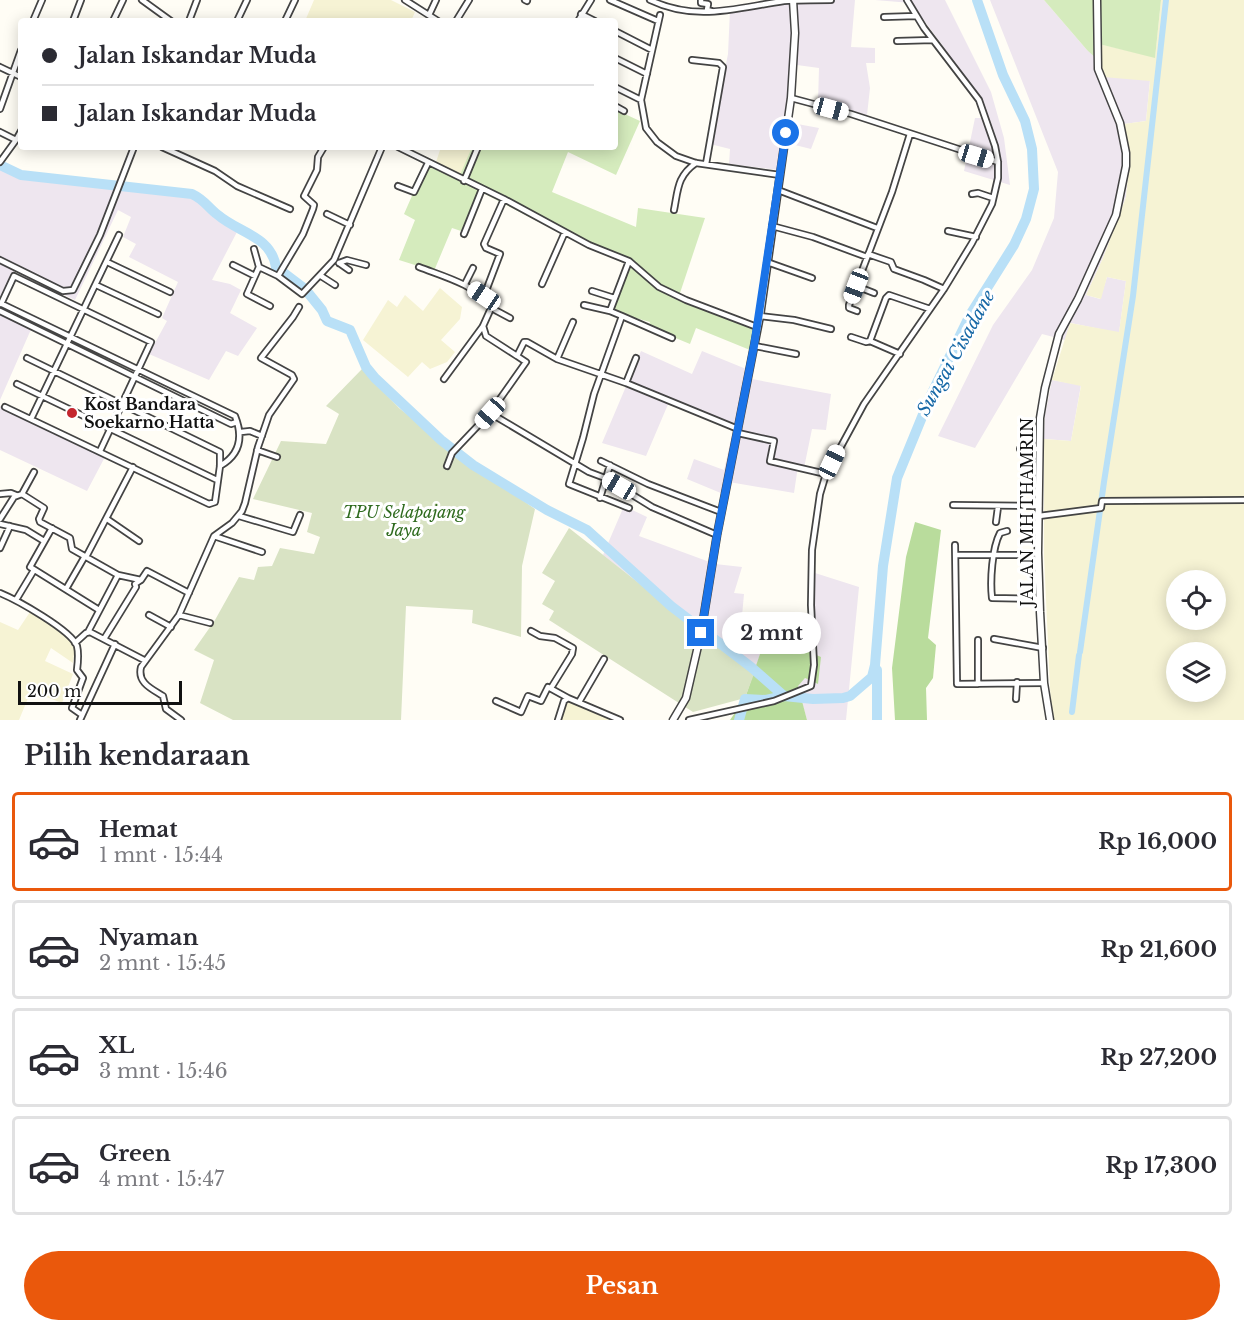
<!DOCTYPE html>
<html lang="id">
<head>
<meta charset="utf-8">
<style>
	:root { --surface:#fff; --page:#f7f7f7; --text:#2b2b33; --muted:#7c7c81; --line:#e1e1e2; --accent:#ea580c }
	body { margin:0; font-family:"Libre Baskerville",serif; background:var(--page); color:var(--text); height:100vh; display:flex; flex-direction:column; font-size:22px; white-space:nowrap }
	* { box-sizing:border-box; margin:0 }
	p { font-size:20px; color:var(--muted) }
	.icon { flex:none; width:33px; height:33px; fill:none; stroke:currentColor; stroke-width:2; stroke-linecap:round; stroke-linejoin:round }
	.map { position:relative; height:720px; overflow:hidden }
	.sheet { display:flex; flex-direction:column; background:var(--surface); flex:1 }
	.sheet>* { flex:none }
	.guide { position:absolute; left:18px; top:18px; width:600px; height:132px; border-radius:6px; box-shadow:0 3px 15px #0003; display:grid; align-content:center; height:132px; padding:0 24px; background:var(--surface) }
	.tools { position:absolute; left:1166px; top:570px; display:grid; gap:12px }
	.tools a { display:grid; place-items:center; width:60px; height:60px; border-radius:50%; background:var(--surface); box-shadow:0 3px 15px #0003; font-size:30px }
	.scale { position:absolute; left:18px; bottom:15px; width:164px; box-sizing:border-box; padding-left:6px; border:3px solid #111; border-top:0; font-size:16px; line-height:21px; white-space:nowrap; color:#111; -webkit-text-stroke:4px #fff; paint-order:stroke }
	.end { position:absolute; width:27px; height:27px; margin:-14px; border:8px solid #1a73e8; background:#fff; box-shadow:0 0 0 3px #fff }
	.from { border-radius:50% }
	.bubble { position:absolute; height:42px; border-radius:21px; background:var(--surface); box-shadow:0 3px 15px #0003; font-size:20px; font-weight:700; line-height:42px; text-align:center }
	.car { position:absolute; width:18px; height:36px; margin:-18px -9px; border-radius:8px; box-shadow:0 0 4px 2px #0007; background:linear-gradient(#fff 24%,#345 0 40%,#fff 0 76%,#345 0 86%,#fff 0) }
	.guide b { display:flex; align-items:center; gap:21px; height:57px; font-size:22px }
	.guide b+b { border-top:2px solid var(--line) }
	.guide i { width:15px; height:15px; background:var(--text) }
	ul { padding:0; list-style:none }
	li { display:flex; align-items:center; gap:18px; height:99px; margin:0 12px 9px; padding:0 12px; border:3px solid var(--line); border-radius:6px }
	li div { flex:1 }
	li b { display:block; font-size:22px }
	li em { font-style:normal; font-weight:700 }
	li.current { border-color:var(--accent) }
	li>.icon { width:54px; height:54px; stroke-width:1.5 }
	h2 { padding:0 24px; font-size:27px; line-height:72px }
	.action { display:flex; gap:12px; margin-top:auto; padding:12px 24px }
	.action a { flex:1; height:69px; border-radius:36px; background:var(--accent); color:#fff; font-size:24px; font-weight:700; line-height:69px; text-align:center }
	.map>svg:first-child { display:block }
	.industrial { fill:#eee6ef }
	.farmland { fill:#f6f3d4; fill-rule:evenodd }
	.green { fill:#d5ebbd }
	.forest { fill:#b9dc9c }
	.cemetery { fill:#d9e3c4 }
	.lines { fill:none; stroke-linecap:round; stroke-linejoin:round }
	.canal { stroke:#b9e0f7; stroke-width:6 }
	.river { stroke:#b9e0f7; stroke-width:10 }
	.minor-casing { stroke:#444; stroke-width:8 }
	.tertiary-casing { stroke:#444; stroke-width:9 }
	.minor { stroke:#fff; stroke-width:4.5 }
	.tertiary { stroke:#fff; stroke-width:6 }
	.route { stroke:#1a73e8; stroke-width:8 }
	.poi-dot { fill:#c4262e; stroke:#fff; stroke-width:2 }
	.labels { text-anchor:middle; stroke-width:6; stroke-linejoin:round; paint-order:stroke }
	.poi-label { font-size:16px; font-weight:bold; fill:#111; stroke:#fff; text-anchor:start }
	.park-label { font-size:16px; font-style:italic; fill:#2f6b1f; stroke:#fff }
	.street-label { font-size:16px; fill:#111; stroke:#fff }
	.water-label { font-size:18px; font-style:italic; fill:#1768a6; stroke:#fff }
</style>
</head>
<body>
<div class="map">
<svg width="1244" height="720" viewBox="0 0 1244 720">
	<rect width="100%" height="100%" fill="#fffdf5"/>
	<path class="industrial" d="M788,0h67l-4,47 24,1v15h-9l4,25 -3,27 -49,-13 1,-34 -22,-3 -5,58 27,5 -8,21 -28,-7 -4,28 -50,-6 1,-15 -20,-5 18,-90 2,-44z
		M875,0h70l46,92 13,46 6,47 -46,-14 11,-53h8l-6,-18 -34,-54 -32,-43z
		M990,0h54l43,50 63,30 -4,41 -22,3 6,29 -4,44 -23,61 -17,37 14,4 7,-22 19,4 -7,52 -48,-10 -6,17 -23,-6 -67,114 -37,-12 55,-111 39,-55 22,-52 4,-46z
		M0,165l20,10 111,8 64,13 23,23 20,11 -26,50 18,4 11,6 -11,23 27,15 -19,28 -12,-5 -17,29 -60,-26 18,-33 -5,-3 16,-36 -49,-25 7,-13 -13,-7 8,-20 -13,-7 -43,90 -60,-29 -14,31 35,16 -36,82z
		M641,351l51,23 10,-23 49,20 1,8 79,15 -5,36 -14,-1 -8,39 -6,-2 -4,27 -65,-11 -1,14 -41,-17 7,-20 30,11 9,-40 -64,-28 -23,54 -44,-13z
		M1052,380l29,5 -10,56 -27,-2 1,-24z
		M0,406l106,49 -19,36 -87,-41z
		M624,506l23,11 -8,19 76,28 27,3 -8,26 10,1 -2,22 27,8 -15,50 -151,-119z
		M815,573l44,14 -13,133h-39l-10,-35 8,-7 13,5 -7,-30z"/>
	<path class="farmland" d="M314,0h77l24,12 -4,9h-106z
		M1161,0h83v720h-190l-3,-12 -7,-152v-117l27,2 10,-55 -29,-6 18,-57 49,9 7,-51 -19,-4 -6,22 -15,-4 17,-37 23,-61 4,-44 -6,-29 22,-3 4,-40 -47,-4 -5,-17 1,-16 56,13zM1176,580h39v40h-39zM1176,652h39v40h-39z
		M441,147h31l-11,28 -25,-13z
		M440,288l22,19 -2,12 -19,21 14,12 -8,10 -17,7 -8,-7 -14,15 -45,-37 25,-40 9,7 8,-12 18,16z
		M30,612l15,7 30,25 -2,19 -22,-15 -6,13 28,13 -11,29 -31,-12 -12,29h-19v-98l18,8z
		M567,698l51,22h-59z"/>
	<path class="green" d="M1044,0h117l-6,58 -56,-14 -1,16 -11,-10z
		M616,110l24,11 -24,54 -48,-23 -16,40 84,35 2,-19 67,10 -26,78 75,30 -4,24 -54,-22 -6,16 -41,-17 1,-5 -40,-11 18,-48 -24,-11 -23,-8 -100,-52 -17,40 -12,-4 -18,43 -35,-11 16,-40 -11,-6 22,-50 10,-2 24,13 12,-28h143z"/>
	<path class="forest" d="M915,522l26,8 -13,108 8,7 -3,33 -7,10 1,32h-32l-3,-52 14,-111z
		M779,644l21,4 21,9 -3,27 -13,-6 -7,8 9,34h-77l15,-22 16,-47 10,1z"/>
	<path class="cemetery" d="M362,369l37,39 69,54 67,47 -13,57 -1,71 -49,-14 1,-13 -67,-4 -5,114h-168l-33,-17 14,-43 -20,-10 21,-30 24,-43 15,3 4,-13 14,-1 8,-18 34,6 6,-17 -13,-5 5,-19 -59,-14 28,-58 45,3 13,-30 -13,-8z
		M569,528l185,146 -9,24 -52,14 -144,-92 5,-9 -12,-7 13,-23 -13,-8z"/>
	<g class="lines">
		<path class="canal" d="M1080,652l24,-170 29,-186 33,-296
			M1072,712l7,-57"/>
		<path class="river" d="M0,165l21,10 171,19c13,6 16,14 26,21 21,18 53,21 58,52l29,22 17,21 5,11 23,9 16,37 9,11 66,62 32,25 74,45 40,20 84,76 80,61 33,29
			M877,670v50
			M739,720l6,-21 21,1 18,-4 29,3 30,-1 7,-2 22,-19 3,-12 8,-99 14,-88 34,-83 39,-80 44,-70 12,-26 8,-30 -2,-40 -7,-28 -22,-46 -26,-75"/>
		<g class="minor-casing">
			<path id="minor" d="M142,0l29,21
				M405,0l33,21
				M525,0l2,1
				M610,0l48,21
				M650,0c46,22 86,8 134,1 15,-1 32,-1 47,-1
				M701,0v3l7,1 -1,6 4,1
				M581,14l14,7
				M429,15l7,-15
				M660,15l-19,85 5,28 11,14 19,14 20,7 84,12
				M884,17l32,-1
				M33,21l9,-21
				M73,21l8,-21
				M113,21l10,-21
				M189,21l8,-21
				M237,21l10,-21
				M285,21l10,-21
				M456,21l13,-21
				M578,21l13,-21
				M615,31l37,19
				M897,41l36,-1
				M615,58l32,16
				M692,60l27,3 4,4 -17,97
				M0,67l21,10
				M615,87l26,13
				M791,98l60,16 147,48
				M615,106l9,5
				M0,109l21,-59
				M0,132l16,8
				M162,147l53,24 22,15 53,23
				M324,147l-6,10 -1,13 -13,26 10,9 -1,4 -10,25 -25,42 24,18 32,-34 48,-113
				M398,147l106,52 85,46 40,16 30,26 27,13 71,27
				M0,162l16,-22 5,-9
				M464,181l14,-34
				M398,186l16,6 14,-29
				M778,190l99,38
				M972,194l6,-1 15,5
				M674,210c4,-20 3,-34 22,-47
				M327,214l23,11
				M772,226l41,11 54,20
				M948,231l28,6
				M464,234l18,-45
				M254,249l5,18 -12,27 23,12
				M868,254l23,8 3,7 30,11 20,9
				M0,260l63,31 10,-1 27,-55 34,-88
				M107,262l63,30
				M767,262l45,16
				M339,263l8,-3 19,5
				M339,263l10,7
				M233,265l22,11
				M259,267l19,9
				M419,267c26,10 54,17 73,39l-9,20 -39,53
				M321,276l14,9
				M465,284l8,-16
				M542,284l23,-52
				M96,285l62,29
				M856,286l18,7
				M592,291l22,7
				M484,296l16,-42 -14,-6 -2,-4 20,-45
				M0,303l235,113c8,20 6,38 -15,50
				M1,304l13,-28 137,66 -51,109
				M584,305l26,6
				M492,306l3,4 15,8
				M0,311l231,113 6,-2
				M857,311l-8,-3v-3l43,-113 18,-58
				M622,316l50,22
				M760,316l34,4 37,9
				M483,326l3,10 31,20 7,-14h3l30,17 69,24 112,46
				M851,337l15,5 4,-1 16,-43 3,-3 41,14
				M870,341l30,13
				M755,346l41,8
				M557,359l16,-37
				M626,383l10,-25
				M17,384l200,96
				M5,407l204,97 6,-2 5,-36v-14l-193,-94
				M490,413l99,59 16,6 47,29 65,28
				M31,419l88,-184
				M241,432l9,-1 12,5
				M738,433l36,8 -4,20 56,13
				M1020,449h19
				M257,450l20,7
				M601,461l47,23 73,28
				M447,466l5,-13 38,-40 36,-51 -9,-6
				M0,494l11,-1 5,2
				M22,494l12,-22
				M600,498l10,-33
				M953,505l86,1
				M629,508l-60,-24 14,-46 11,-44 28,-78 -12,-5 19,-50
				M239,516l54,16 7,-17
				M1039,516l62,-8 1,-7 142,-1
				M0,519l14,-22 8,-3 22,14 -5,11 1,3 30,16 2,11 46,26 23,5 -6,4 1,3 -32,52
				M107,519l32,22
				M996,522l2,-15
				M0,524l26,6 18,11
				M52,528l-22,39 69,43
				M1007,531l-7,2c-8,15 -10,48 -8,65l47,1
				M214,536l48,16
				M955,545l2,139 87,-1
				M0,548l10,-22
				M956,555h65l17,-2
				M86,557l47,-90
				M141,580l6,-9 42,22
				M66,589l19,-33
				M0,593c17,7 71,37 77,53 2,8 1,16 0,24l6,8 -11,30 10,7
				M16,600l18,-30
				M149,615l22,12
				M179,615l31,8
				M531,631l9,5 15,2 18,10 -1,6 -21,34
				M88,632l30,-57
				M994,639l49,9
				M75,643l11,-10 4,-1 54,28
				M978,684v-44
				M1016,699l1,-17
				M496,701l25,11 7,-16 13,5 7,-14 20,11
				M579,702l25,-43
				M80,720l35,-76
				M181,720l-15,-11 -3,-13c-11,-7 -26,-13 -22,-29l38,-52 35,-79 18,-13 10,-12 3,-8 13,-56 11,-32 25,-36 -2,-4 -31,-17 32,-41 6,-10
				M558,720l6,-19 4,-3 52,22
				M689,720l85,-19 37,-15 3,-21 -3,-60 1,-55 8,-56 6,-20 38,-70 80,-115 28,-46 20,-39 6,-26v-16l-3,-16 -16,-46 -55,-72 -17,-28"/>
		</g>
		<g class="tertiary-casing">
			<path id="tertiary" d="M673,720l13,-22 15,-65 16,-98 43,-219 31,-218 4,-65 -2,-33
				M1050,720l-6,-37 -4,-71 -2,-59 2,-135 5,-30 14,-54 19,-35 38,-84 10,-49v-13l-6,-30 -22,-54 -1,-69"/>
		</g>
		<use href="#minor" class="minor"/>
		<use href="#tertiary" class="tertiary"/>
	</g>
	<g class="lines">
		<path class="route" d="M701,633l16,-98 37,-189 32,-213"/>
	</g>
	<circle class="poi-dot" cx="72" cy="413" r="6"/>
	<g class="labels">
		<g class="poi-label">
			<text x="84" y="410">Kost Bandara<tspan x="84" dy="18">Soekarno Hatta</tspan></text>
		</g>
		<g class="park-label">
			<text x="404" y="518">TPU Selapajang<tspan x="404" dy="18">Jaya</tspan></text>
		</g>
		<g class="street-label">
			<text transform="translate(1027 512) rotate(-90)" y="6">JALAN MH THAMRIN</text>
		</g>
		<g class="water-label">
			<text transform="translate(956 353) rotate(-61)" y="6">Sungai Cisadane</text>
		</g>
	</g>
</svg>
<div class="tools">
<a><svg class="icon" aria-label="locate" viewBox="0 0 24 24"><circle cx="12" cy="12" r="6"/><path d="M12 2v4M12 18v4M2 12h4M18 12h4"/></svg></a>
<a><svg class="icon" aria-label="layers" viewBox="0 0 24 24"><path d="M12 4l9 5-9 5-9-5zM3 14l9 5 9-5"/></svg></a>
</div>
<div class="scale">200 m</div>
<i class="end from" style="left:786px;top:133px"></i>
<i class="end" style="left:701px;top:633px"></i>
<div class="bubble" style="left:722px;top:612px;width:99px">2 mnt</div>
<i class="car" style="left:831px;top:109px;rotate:105deg"></i>
<i class="car" style="left:976px;top:156px;rotate:107deg"></i>
<i class="car" style="left:856px;top:286px;rotate:201deg"></i>
<i class="car" style="left:484px;top:296px;rotate:304deg"></i>
<i class="car" style="left:490px;top:413px;rotate:222deg"></i>
<i class="car" style="left:832px;top:462px;rotate:25deg"></i>
<i class="car" style="left:619px;top:486px;rotate:300deg"></i>
<div class="guide">
<b><i class="from"></i>Jalan Iskandar Muda</b>
<b><i></i>Jalan Iskandar Muda</b>
</div>
</div>
<section class="sheet">
<h2>Pilih kendaraan</h2>
<ul>
<li class="current"><svg class="icon" aria-label="car" viewBox="0 0 24 24"><path d="M5 17H2v-5l4-1 3-4h7l3 4 3 1v5h-3M9 17h6M6 11h13"/><circle cx="7" cy="17" r="2"/><circle cx="17" cy="17" r="2"/></svg><div><b>Hemat</b><p>1 mnt · 15:44</p></div><em>Rp 16,000</em></li>
<li><svg class="icon" aria-label="car" viewBox="0 0 24 24"><path d="M5 17H2v-5l4-1 3-4h7l3 4 3 1v5h-3M9 17h6M6 11h13"/><circle cx="7" cy="17" r="2"/><circle cx="17" cy="17" r="2"/></svg><div><b>Nyaman</b><p>2 mnt · 15:45</p></div><em>Rp 21,600</em></li>
<li><svg class="icon" aria-label="car" viewBox="0 0 24 24"><path d="M5 17H2v-5l4-1 3-4h7l3 4 3 1v5h-3M9 17h6M6 11h13"/><circle cx="7" cy="17" r="2"/><circle cx="17" cy="17" r="2"/></svg><div><b>XL</b><p>3 mnt · 15:46</p></div><em>Rp 27,200</em></li>
<li><svg class="icon" aria-label="car" viewBox="0 0 24 24"><path d="M5 17H2v-5l4-1 3-4h7l3 4 3 1v5h-3M9 17h6M6 11h13"/><circle cx="7" cy="17" r="2"/><circle cx="17" cy="17" r="2"/></svg><div><b>Green</b><p>4 mnt · 15:47</p></div><em>Rp 17,300</em></li>
</ul>
<div class="action"><a>Pesan</a></div>
</section>
</body>
</html>
